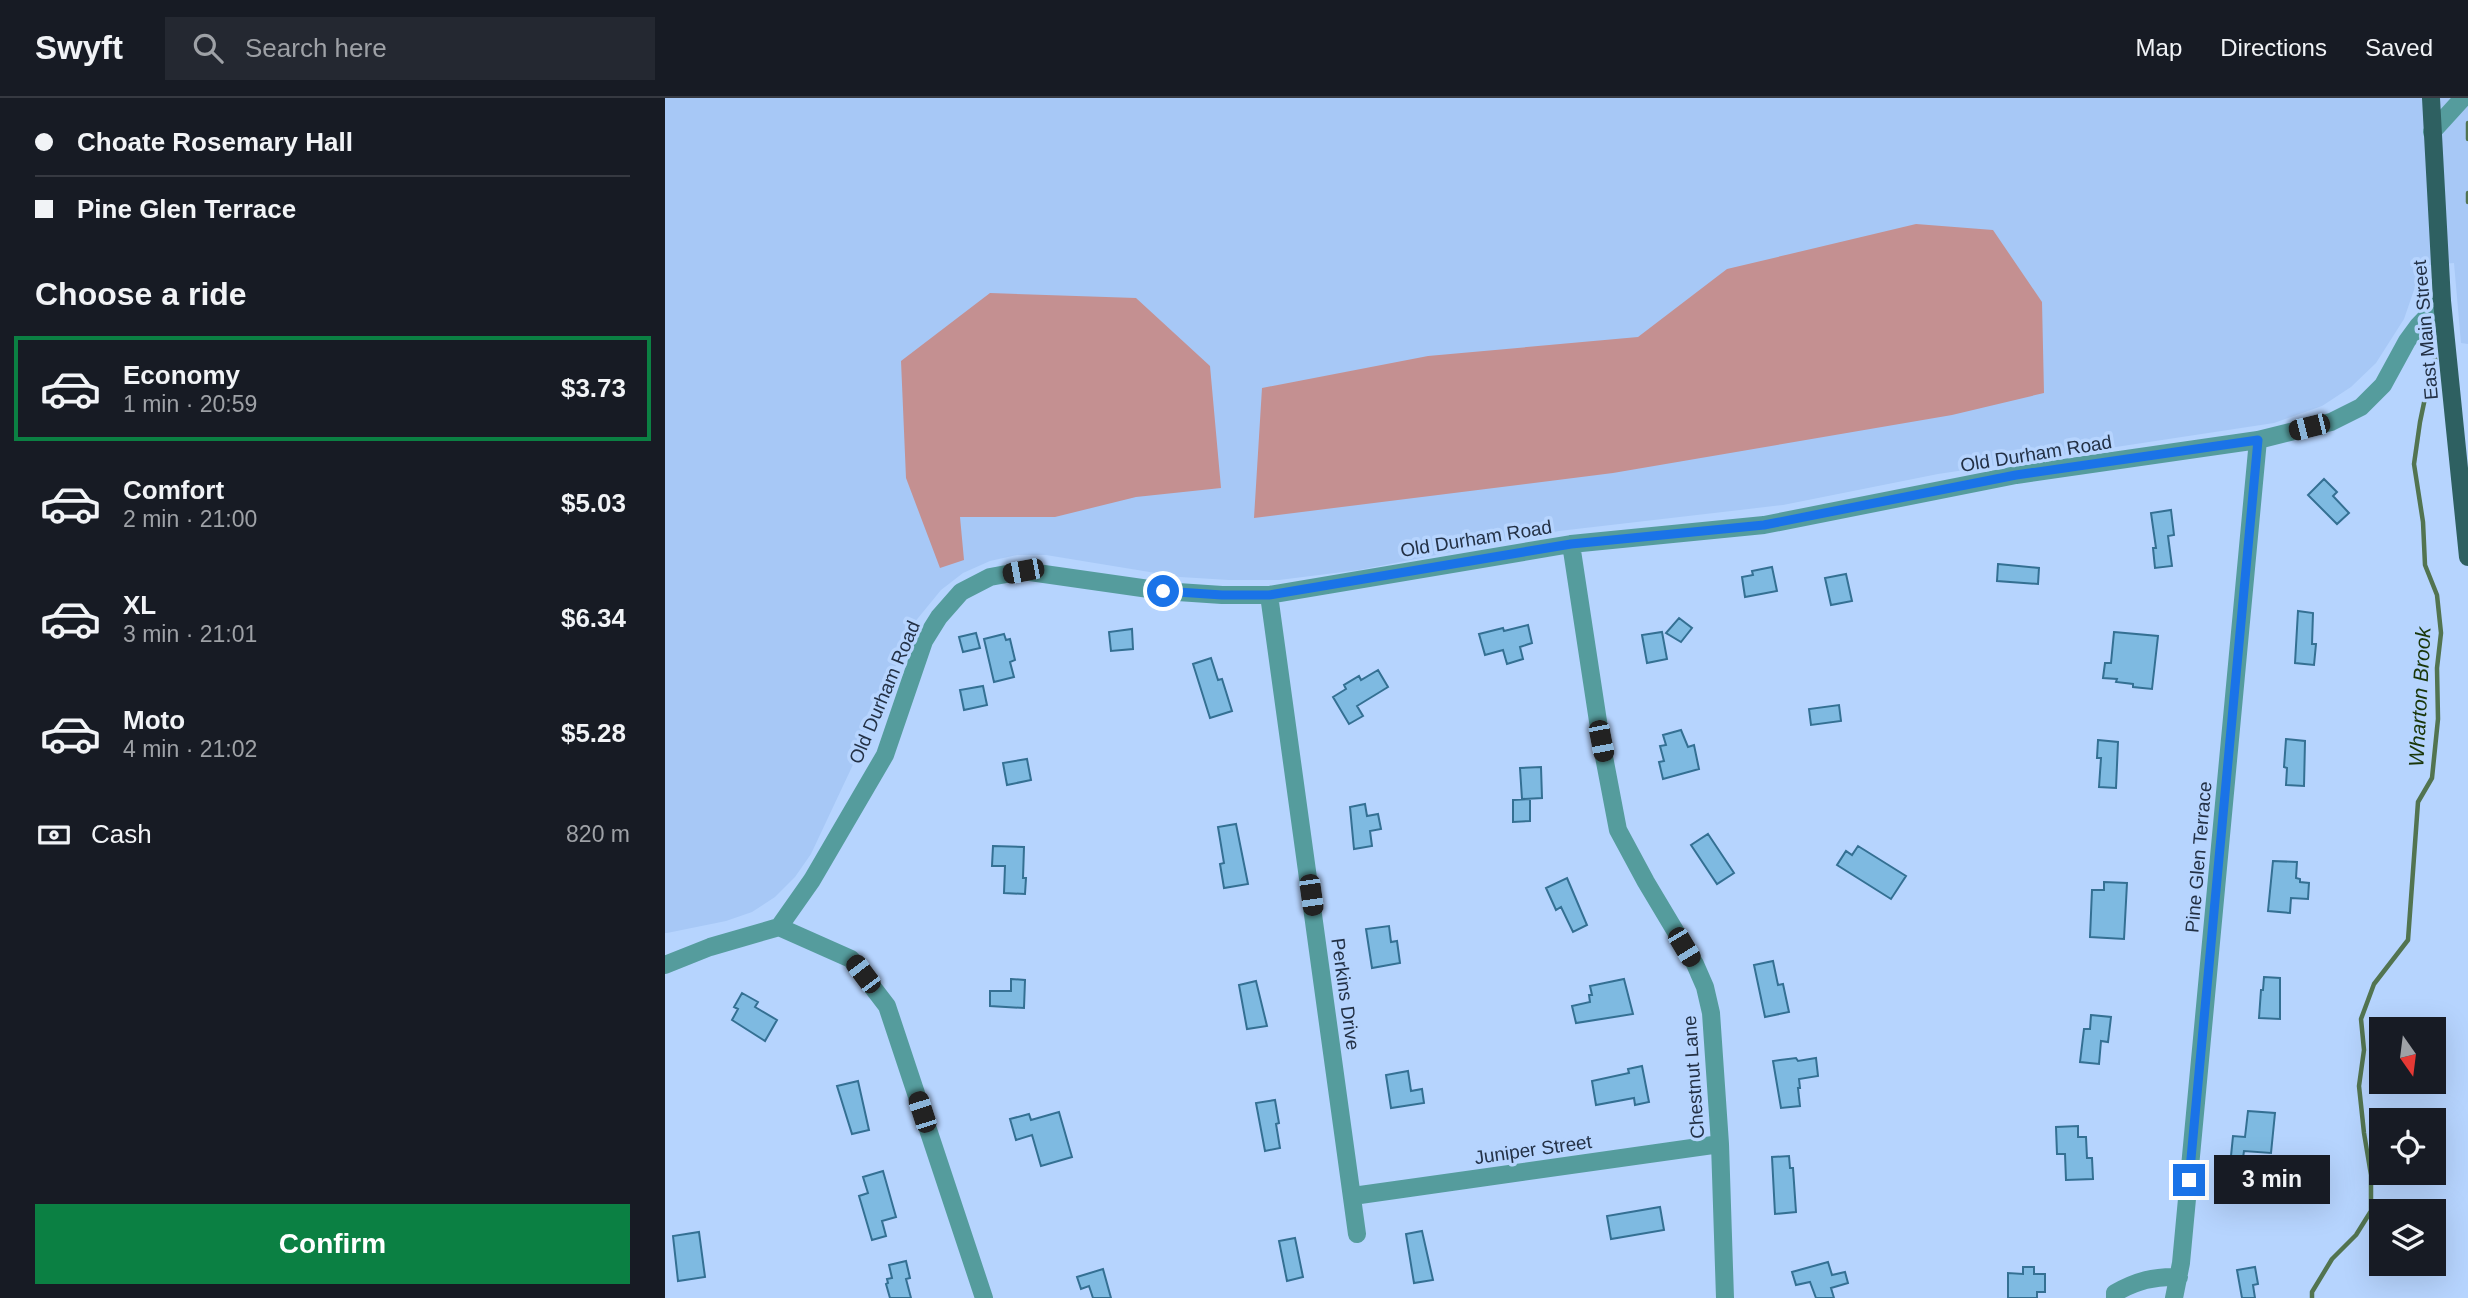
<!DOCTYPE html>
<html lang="en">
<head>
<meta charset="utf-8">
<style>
	:root { --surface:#171b24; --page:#242831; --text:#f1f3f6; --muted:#9ea1a6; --line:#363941; --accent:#0b8043 }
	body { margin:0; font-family:Helvetica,sans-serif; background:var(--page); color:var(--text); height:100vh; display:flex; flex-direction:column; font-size:26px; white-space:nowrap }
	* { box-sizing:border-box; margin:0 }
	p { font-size:23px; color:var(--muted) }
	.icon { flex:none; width:38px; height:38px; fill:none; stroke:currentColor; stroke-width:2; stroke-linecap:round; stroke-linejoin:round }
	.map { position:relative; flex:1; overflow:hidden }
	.details { display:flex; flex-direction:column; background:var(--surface); width:665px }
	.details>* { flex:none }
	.banner { display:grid; align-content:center; height:154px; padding:0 35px; background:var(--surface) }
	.needle { width:46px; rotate:166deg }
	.fabs { position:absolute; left:1704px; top:919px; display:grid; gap:14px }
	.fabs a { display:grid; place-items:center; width:77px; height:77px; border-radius:0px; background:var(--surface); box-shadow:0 7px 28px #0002; font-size:35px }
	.end { position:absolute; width:32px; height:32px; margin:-16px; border:9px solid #1a73e8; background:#fff; box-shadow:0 0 0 4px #fff }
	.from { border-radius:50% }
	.bubble { position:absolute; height:49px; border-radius:0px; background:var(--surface); box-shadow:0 7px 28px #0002; font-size:23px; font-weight:800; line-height:49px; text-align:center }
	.car { position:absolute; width:21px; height:42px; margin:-21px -10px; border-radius:9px; box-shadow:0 0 5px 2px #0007; background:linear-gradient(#222 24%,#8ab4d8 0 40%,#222 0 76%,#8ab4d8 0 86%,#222 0) }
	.banner b { display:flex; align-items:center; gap:24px; height:66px; font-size:26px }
	.banner b+b { border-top:2px solid var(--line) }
	.banner i { width:18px; height:18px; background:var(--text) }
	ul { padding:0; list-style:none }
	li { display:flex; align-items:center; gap:21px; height:105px; margin:0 14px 10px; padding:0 21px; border:4px solid transparent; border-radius:0px }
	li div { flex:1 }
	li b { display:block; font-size:26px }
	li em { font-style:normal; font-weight:800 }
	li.active { border-color:var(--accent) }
	li>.icon { width:63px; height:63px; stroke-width:1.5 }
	h2 { padding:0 35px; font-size:32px; line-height:84px }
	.pay { display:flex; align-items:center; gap:18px; height:77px; padding:0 35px; font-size:26px }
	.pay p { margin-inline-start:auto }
	.primary-button { display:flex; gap:14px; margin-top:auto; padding:14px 35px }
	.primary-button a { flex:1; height:80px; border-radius:0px; background:var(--accent); color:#fff; font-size:28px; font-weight:800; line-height:80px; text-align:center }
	header { display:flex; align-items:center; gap:42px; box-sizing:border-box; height:98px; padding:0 35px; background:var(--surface); border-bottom:2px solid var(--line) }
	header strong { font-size:33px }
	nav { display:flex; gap:38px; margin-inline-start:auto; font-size:24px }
	.search { width:490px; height:63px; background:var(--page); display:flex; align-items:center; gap:18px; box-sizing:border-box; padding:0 24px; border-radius:0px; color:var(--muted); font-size:26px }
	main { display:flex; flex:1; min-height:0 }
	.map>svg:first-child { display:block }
	.built { fill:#a7c8f6 }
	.grass { fill:#c49091 }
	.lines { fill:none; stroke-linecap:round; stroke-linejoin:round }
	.stream { stroke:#527450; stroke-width:4.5 }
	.building { fill:#7ebae1; stroke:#347093; stroke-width:2 }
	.minor { stroke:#559c9d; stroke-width:18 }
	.major { stroke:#2e6061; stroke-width:18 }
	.route { stroke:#1a73e8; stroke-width:9 }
	.labels { text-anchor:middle; stroke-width:7; stroke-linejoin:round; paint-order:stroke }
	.street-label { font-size:19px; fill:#233146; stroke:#b6d4fe }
	.water-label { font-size:21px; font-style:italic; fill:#193609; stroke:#b6d4fe }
</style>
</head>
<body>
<header>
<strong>Swyft</strong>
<div class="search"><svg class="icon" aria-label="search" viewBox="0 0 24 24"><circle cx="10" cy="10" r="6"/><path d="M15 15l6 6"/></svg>Search here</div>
<nav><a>Map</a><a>Directions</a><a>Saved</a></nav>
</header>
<main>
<section class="details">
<div class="banner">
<b><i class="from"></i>Choate Rosemary Hall</b>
<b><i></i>Pine Glen Terrace</b>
</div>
<h2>Choose a ride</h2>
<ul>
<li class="active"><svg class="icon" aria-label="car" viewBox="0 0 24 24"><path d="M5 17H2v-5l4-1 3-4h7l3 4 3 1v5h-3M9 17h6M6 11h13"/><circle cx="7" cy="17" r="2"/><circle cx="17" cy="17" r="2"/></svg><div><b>Economy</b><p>1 min · 20:59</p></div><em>$3.73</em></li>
<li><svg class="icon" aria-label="car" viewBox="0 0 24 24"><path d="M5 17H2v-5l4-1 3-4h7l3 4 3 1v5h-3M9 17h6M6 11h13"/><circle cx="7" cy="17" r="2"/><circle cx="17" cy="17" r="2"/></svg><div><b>Comfort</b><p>2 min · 21:00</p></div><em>$5.03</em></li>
<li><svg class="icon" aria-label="car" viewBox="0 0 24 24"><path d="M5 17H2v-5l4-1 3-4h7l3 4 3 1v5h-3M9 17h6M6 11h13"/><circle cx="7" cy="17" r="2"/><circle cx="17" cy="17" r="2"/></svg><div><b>XL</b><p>3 min · 21:01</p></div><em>$6.34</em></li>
<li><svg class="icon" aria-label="car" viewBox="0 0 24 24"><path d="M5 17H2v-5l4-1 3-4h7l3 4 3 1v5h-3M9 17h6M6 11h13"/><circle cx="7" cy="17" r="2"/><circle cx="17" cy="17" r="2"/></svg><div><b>Moto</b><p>4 min · 21:02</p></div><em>$5.28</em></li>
</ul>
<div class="pay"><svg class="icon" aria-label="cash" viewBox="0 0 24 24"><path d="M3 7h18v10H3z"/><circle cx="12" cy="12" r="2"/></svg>Cash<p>820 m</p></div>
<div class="primary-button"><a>Confirm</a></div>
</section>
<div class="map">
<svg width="1803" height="1200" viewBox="0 0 1803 1200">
	<rect width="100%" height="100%" fill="#b6d4fe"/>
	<path class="built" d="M0,0h1803v246l-7,-1 -7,-80 -36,3 -3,21 -11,32 -28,44 -25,24 -29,19 -48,17 -336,51 -155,31 -224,26 -200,39 -80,10h-50l-49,-3 -134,-22h-29l-27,6 -27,12 -22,17 -27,33 -56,131 -47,100 -16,23 -20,20 -23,15 -26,9 -59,12h-2z"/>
	<path class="grass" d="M1251,126l77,6 49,72 2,91 -92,22 -339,58 -359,45 8,-130 166,-32 210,-19 89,-68z
		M325,195l146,5 74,68 11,122 -85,9 -81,20h-95l4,43 -24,8 -34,-90 -5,-117z"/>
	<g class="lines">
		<path class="stream" d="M1803,25v16
			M1803,95v9
			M1647,1200v-6l20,-33 24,-24 15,-24v-36l-7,-42 -5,-47 5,-36 -3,-31 13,-35 34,-44 10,-138 14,-24 6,-59 -1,-51 4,-35 -4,-38 -12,-30 -2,-43 -9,-58 6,-42 10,-48 5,-15"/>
	</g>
	<path class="building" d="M1659,381l13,13 -4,4 16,17 -12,11 -29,-29z
		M1506,412l3,25 -6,1 4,30 -17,2 -2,-20h3l-5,-35z
		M1333,466l41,4 -1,16 -41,-3z
		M1107,469l5,24 -32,6 -3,-20 11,-2 -1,-4z
		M1181,476l6,27 -21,4 -6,-27z
		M1633,513l15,2 -1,31h4l-2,21 -19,-2z
		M1014,520l13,10 -11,14 -15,-9z
		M863,527l4,18 -12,4 3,12 -16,5 -4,-14 -18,5 -6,-21 24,-6 1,3z
		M467,531l1,20 -22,2 -2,-19z
		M997,534l5,27 -20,4 -5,-28z
		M1449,534l44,4 -6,53 -19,-2v-3l-17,-2 1,-3 -14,-1 2,-15h6z
		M311,535l4,15 -17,4 -4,-15z
		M339,536l2,6 4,-1 5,21 -5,2 4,15 -20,5 -10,-43z
		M546,560l7,22 4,-1 10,32 -22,7 -17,-54z
		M713,572l10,17 -31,19 6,10 -14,8 -16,-27 13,-8 -2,-4 15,-9 2,4z
		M318,588l4,19 -23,5 -4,-20z
		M1174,607l2,16 -30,4 -2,-16z
		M1016,632l7,17 6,-2 5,24 -36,10 -4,-17 5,-1 -4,-15 6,-1 -3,-10z
		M1621,641l19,2 -1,45 -18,-1 1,-17 -3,-1z
		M1433,642l20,2 -2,46 -17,-1 2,-29h-4z
		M362,661l4,21 -24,5 -4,-22z
		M876,669l1,31 -20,1 -2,-31z
		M865,701v22l-17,1v-22z
		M700,706l2,12 11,-2 3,15 -11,2 2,15 -18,3 -4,-42z
		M571,726l12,60 -24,4 -4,-24 4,-1 -6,-36z
		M1043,736l26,39 -17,11 -26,-39z
		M328,748l31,1 -1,31h3l-1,16 -21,-1 1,-27h-13z
		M1193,748l48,30 -15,23 -54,-34 9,-14 6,4z
		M1608,763l24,1 -1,16 4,1v3l9,1 -1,16 -17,-1 -1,15 -22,-2z
		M902,780l20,47 -14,7 -12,-25 -5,3 -10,-22z
		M1439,784l23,1 -3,56 -34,-2 2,-47h12z
		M724,828l2,16 6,-1 3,22 -28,5 -6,-39z
		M1108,863l5,24 5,-1 6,28 -24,5 -11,-52z
		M1599,879l16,1v41l-21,-1 2,-28h2z
		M346,881l14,1 -1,28 -34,-2v-15h21z
		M959,881l9,35 -57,9 -4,-17 18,-4 -1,-7h3l-2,-9z
		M591,883l11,45 -20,3 -8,-44z
		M77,895l16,9 -3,5 22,13 -12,21 -33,-21 6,-11 -4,-2z
		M1426,917l20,2 -3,25 -7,-1 -2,23 -19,-2 4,-33h6z
		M1131,960l2,3 18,-3 2,18 -19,3 1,9h-2l2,18 -19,2 -8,-47z
		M977,968l7,36 -14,3 -1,-7 -38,7 -4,-24 37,-8 -1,-4z
		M743,973l3,20 11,-2 2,14 -33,5 -5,-33z
		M193,983l11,49 -17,4 -15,-48z
		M610,1002l4,23 -3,1 4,24 -15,3 -9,-48z
		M1583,1013l27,2 -4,40 -27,-2 -1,7 -12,-2 2,-20 12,1z
		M394,1014l13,45 -31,9 -9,-31 -16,5 -6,-21 19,-5 2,6z
		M1413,1028v11h8l1,21h5l1,21 -27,1 -1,-26h-8l-1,-27z
		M1124,1058l1,12h3l3,44 -21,2 -3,-57z
		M218,1073l13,46 -14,4 4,15 -14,4 -13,-44 9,-3 -5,-16z
		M995,1109l4,23 -53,9 -4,-23z
		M757,1133l11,49 -19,3 -8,-49z
		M34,1134l6,45 -27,4 -5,-45z
		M630,1140l8,39 -16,4 -8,-40z
		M241,1163l4,17 -4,1 5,19h-21l-4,-14 2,-1 -1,-4 5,-1 -3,-13z
		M1163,1164l4,13 13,-3 3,11 -17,5 3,10h-18l-6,-16 -14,3 -4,-13z
		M1358,1169h11v7h11v18h-8v6h-29v-25l15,1z
		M1590,1169l3,17 -5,1 2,13h-13l-5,-28z
		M438,1171l8,29h-18l-4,-12 -8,3 -4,-12z"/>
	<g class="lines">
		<path class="minor" d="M1767,34l31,-34
			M906,446l30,197 17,89 28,52 49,82 10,23 6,26 9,131 5,154
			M604,497l88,639
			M114,829l72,32 36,47 97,292
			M0,867l45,-18 69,-20 33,-47 73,-125 39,-114 15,-24 22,-25 29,-15 33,-6 140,20 59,4h47l302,-51 193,-19 252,-50 242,-35 73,-18 30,-15 22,-22 24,-44 11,-15 24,-25
			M688,1098l367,-52
			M1450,1200v-5c21,-12 39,-17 64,-16
			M1509,1200l7,-35 77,-823"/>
		<path class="major" d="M1766,0l11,203 26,256"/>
	</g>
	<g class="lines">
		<path class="route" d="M498,493l59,4h47l302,-51 193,-19 252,-50 242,-35 -69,740"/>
	</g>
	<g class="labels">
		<g class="street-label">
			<text transform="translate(1760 232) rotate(-95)" y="7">East Main Street</text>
			<text transform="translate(1371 355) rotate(-9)" y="7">Old Durham Road</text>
			<text transform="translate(811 440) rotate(-9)" y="7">Old Durham Road</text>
			<text transform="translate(219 594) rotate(-67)" y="7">Old Durham Road</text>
			<text transform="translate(1533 759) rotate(-85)" y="7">Pine Glen Terrace</text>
			<text transform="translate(681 896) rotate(82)" y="7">Perkins Drive</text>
			<text transform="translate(1028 979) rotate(-94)" y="7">Chestnut Lane</text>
			<text transform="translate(868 1051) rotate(-8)" y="7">Juniper Street</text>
		</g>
		<g class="water-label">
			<text transform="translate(1755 599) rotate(-87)" y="7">Wharton Brook</text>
		</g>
	</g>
</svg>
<div class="fabs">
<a><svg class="needle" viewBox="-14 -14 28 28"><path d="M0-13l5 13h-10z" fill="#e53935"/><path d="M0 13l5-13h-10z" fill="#9ea1a6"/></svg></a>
<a><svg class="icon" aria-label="locate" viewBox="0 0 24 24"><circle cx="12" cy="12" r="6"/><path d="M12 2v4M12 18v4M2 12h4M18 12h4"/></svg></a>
<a><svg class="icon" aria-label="layers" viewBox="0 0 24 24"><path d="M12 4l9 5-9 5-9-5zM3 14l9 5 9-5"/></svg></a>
</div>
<i class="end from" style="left:498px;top:493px"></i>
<i class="end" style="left:1524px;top:1082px"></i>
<div class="bubble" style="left:1549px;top:1057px;width:116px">3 min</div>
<i class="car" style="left:1644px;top:329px;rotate:256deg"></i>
<i class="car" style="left:358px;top:473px;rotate:259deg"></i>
<i class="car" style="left:936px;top:643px;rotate:169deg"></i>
<i class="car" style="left:646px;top:797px;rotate:172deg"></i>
<i class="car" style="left:1019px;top:849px;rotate:149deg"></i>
<i class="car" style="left:198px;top:876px;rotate:323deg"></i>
<i class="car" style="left:257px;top:1014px;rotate:342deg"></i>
</div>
</main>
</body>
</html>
